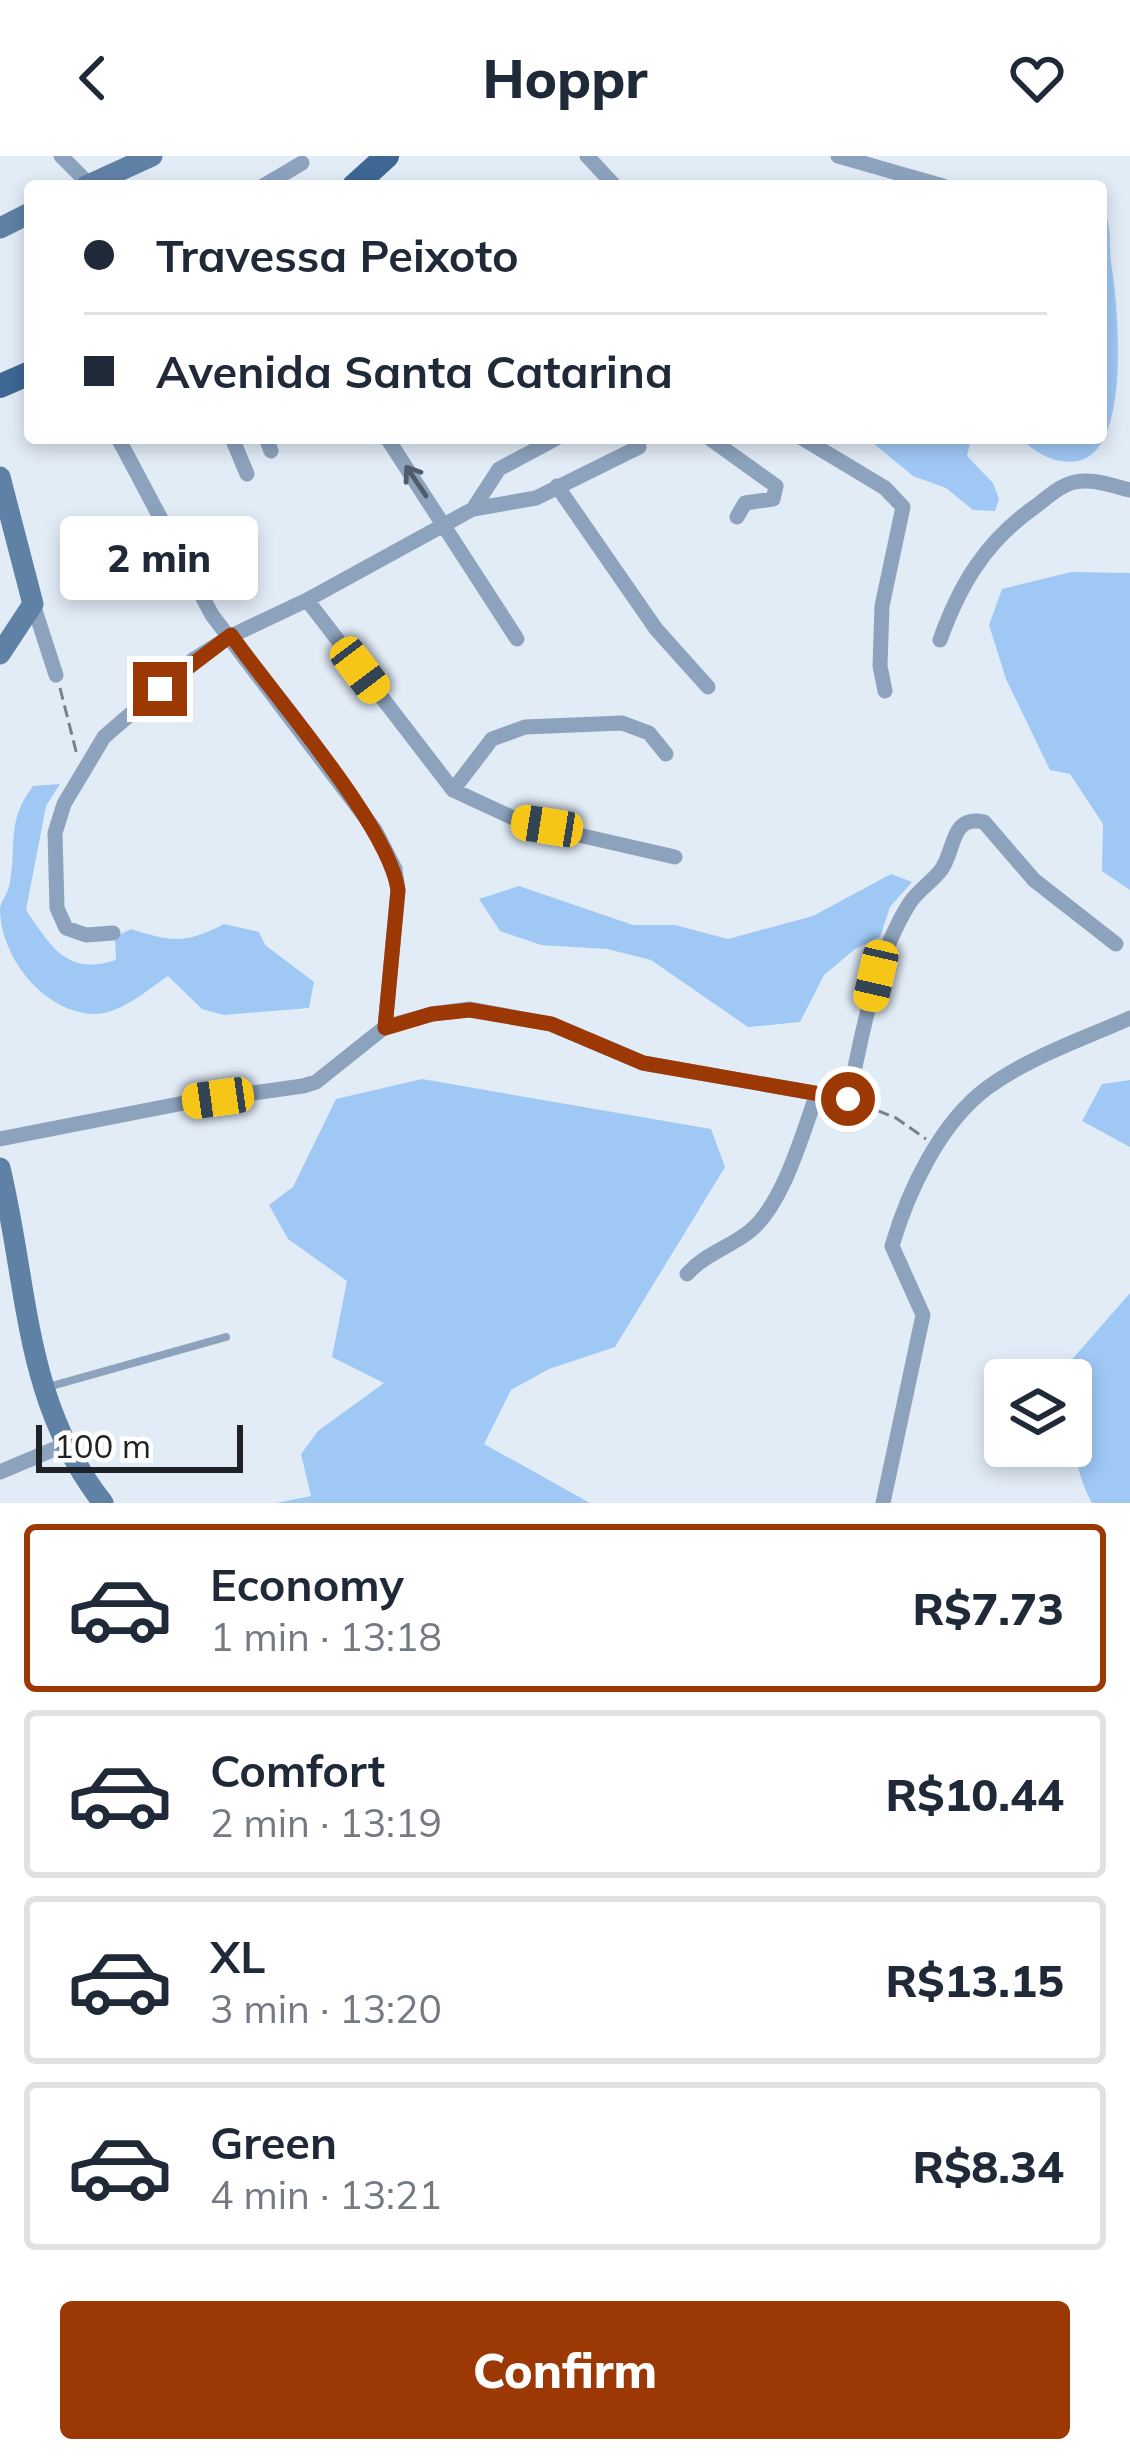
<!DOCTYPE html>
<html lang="en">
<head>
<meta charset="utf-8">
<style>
	:root { --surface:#fff; --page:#f6f6f7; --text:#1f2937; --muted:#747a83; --line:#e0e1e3; --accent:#9c3804 }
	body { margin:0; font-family:Mulish,sans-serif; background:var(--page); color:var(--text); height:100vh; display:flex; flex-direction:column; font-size:45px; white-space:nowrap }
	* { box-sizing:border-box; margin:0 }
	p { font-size:39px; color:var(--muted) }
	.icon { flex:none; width:66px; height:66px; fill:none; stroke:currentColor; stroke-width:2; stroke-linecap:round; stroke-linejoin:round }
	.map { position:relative; height:1347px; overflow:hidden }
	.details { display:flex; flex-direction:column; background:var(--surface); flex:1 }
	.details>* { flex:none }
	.top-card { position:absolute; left:24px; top:24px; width:1083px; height:264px; border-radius:12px; box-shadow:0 6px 18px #0003; display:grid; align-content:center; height:264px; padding:0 60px; background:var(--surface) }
	.buttons { position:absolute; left:984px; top:1203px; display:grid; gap:24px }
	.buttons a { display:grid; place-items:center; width:108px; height:108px; border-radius:12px; background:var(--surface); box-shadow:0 6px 18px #0003; font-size:60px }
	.scale { position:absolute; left:36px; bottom:30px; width:207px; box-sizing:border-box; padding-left:12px; border:6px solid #1e2125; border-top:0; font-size:33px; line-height:42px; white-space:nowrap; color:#1e2125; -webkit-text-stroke:9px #fff; paint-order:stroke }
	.end { position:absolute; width:54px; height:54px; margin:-27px; border:15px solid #9c3804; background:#fff; box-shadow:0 0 0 6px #fff }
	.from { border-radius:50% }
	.bubble { position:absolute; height:84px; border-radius:12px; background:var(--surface); box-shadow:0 6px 18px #0003; font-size:39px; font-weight:800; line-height:84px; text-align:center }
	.car { position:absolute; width:36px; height:72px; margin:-36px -18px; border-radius:15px; box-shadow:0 0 9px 3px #0007; background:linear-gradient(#f5c518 24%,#345 0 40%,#f5c518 0 76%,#345 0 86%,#f5c518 0) }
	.top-card b { display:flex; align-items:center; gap:42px; height:114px; font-size:45px }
	.top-card b+b { border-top:3px solid var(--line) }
	.top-card i { width:30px; height:30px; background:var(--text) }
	ul { padding:21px 0 0; list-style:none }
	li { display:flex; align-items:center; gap:36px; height:168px; margin:0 24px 18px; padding:0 36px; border:6px solid var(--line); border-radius:12px }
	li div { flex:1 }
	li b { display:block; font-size:45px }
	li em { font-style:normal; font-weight:800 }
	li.current { border-color:var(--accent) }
	li>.icon { width:108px; height:108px; stroke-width:1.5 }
	.button { display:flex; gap:24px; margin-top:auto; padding:24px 60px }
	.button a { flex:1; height:138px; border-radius:12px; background:var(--accent); color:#fff; font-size:48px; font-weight:800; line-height:138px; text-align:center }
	header { display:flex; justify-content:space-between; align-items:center; height:156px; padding:0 60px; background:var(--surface); font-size:54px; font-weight:800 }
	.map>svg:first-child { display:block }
	.green { fill:#9fc8f5 }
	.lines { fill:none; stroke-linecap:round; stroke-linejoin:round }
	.path { stroke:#7a8088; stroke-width:3; stroke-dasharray:12 6; stroke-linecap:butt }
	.lane { stroke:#8da3bd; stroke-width:8 }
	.street { stroke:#8da3bd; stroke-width:15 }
	.secondary { stroke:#5f81a5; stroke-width:21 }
	.primary { stroke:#3e6793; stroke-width:24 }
	.oneway { stroke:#505c69 }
	.route { stroke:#9c3804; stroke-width:15 }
</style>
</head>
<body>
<header><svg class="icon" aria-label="back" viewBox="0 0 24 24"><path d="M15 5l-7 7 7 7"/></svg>Hoppr<svg class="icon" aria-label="heart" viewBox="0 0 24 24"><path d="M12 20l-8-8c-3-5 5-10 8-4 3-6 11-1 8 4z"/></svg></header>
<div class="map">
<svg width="1130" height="1347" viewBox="0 0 1130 1347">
	<rect width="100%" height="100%" fill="#e2ecf7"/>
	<path class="green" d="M1101,50c13,18 7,41 11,63 7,47 18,182 -34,192 -23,4 -42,-8 -58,-23h81z
		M888,282h83l-4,18 26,27 6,16 -4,12 -22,-1 -27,-22 -33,-12 -40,-33z
		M1071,416l59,1v317l-28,-19 1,-47 -33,-50 -20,-4 -44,-91 -17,-54 13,-36z
		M60,628l-14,22 -20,104c25,37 41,66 90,50l-1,-23 16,-8c40,13 55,15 93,-5l35,8 6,13 49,37 -5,26 -85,7 -22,-6 -34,-33c-21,14 -47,38 -74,38 -48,-1 -94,-55 -94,-106 2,-9 9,-16 10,-26 7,-41 -4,-60 23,-96z
		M891,718l21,8 -22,25 -10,30 -25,12 -31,26 -24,47 -52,5 -97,-67 -44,-11 -66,-4 -41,-14 -21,-32 40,-13 114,39h42l53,14 85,-23z
		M422,923l289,50 14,38 -110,180 -66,22 -38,21 -27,54 106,59h-314l35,-7 -10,-42 17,-23 66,-48 -52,-26 15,-76 -59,-42 -19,-34 24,-18 43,-88z
		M1130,924v67l-48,-26 20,-37z
		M1130,1137v210h-38c-21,-38 -21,-80 -21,-123h-17z"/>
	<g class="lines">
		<path class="path" d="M60,532l17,67
			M861,948l35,14 30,21"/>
		<path class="lane" d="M48,1231l178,-50"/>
		<path class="street" d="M61,0l28,28
			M587,0l28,30
			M838,0l105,30
			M263,30l39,-23
			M118,282l94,177 163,215 20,39 3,22 -13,136
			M232,282l15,36
			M266,282l5,13
			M387,282l130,201
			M709,282l67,48 -3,13 -28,4 -8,14
			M802,282l83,50 18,19 -21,99 -2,60 5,25
			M557,330l99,143 52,58
			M473,353l63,-11 103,-51
			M307,444l146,190 69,32 153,35
			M33,448l23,71
			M940,484c20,-56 46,-99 96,-134 12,-9 24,-21 39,-24 19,-4 37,4 55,8
			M453,634l39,-51 33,-12 97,-4 27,10 17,21
			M113,777l-27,2 -20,-7 -9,-20 -2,-75 9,-29 40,-67 90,-78 37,-23 76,-36 166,-91 26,-40 58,-31
			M0,983l189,-37 114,-16 13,-4 69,-55 47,-13 38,-5 81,15 92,39 205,36c15,-65 25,-137 61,-195 8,-13 23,-22 32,-34 15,-21 9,-55 43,-48l50,58 82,64
			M687,1118c19,-21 42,-26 63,-43 34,-28 52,-97 67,-137
			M0,1316l64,-27
			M883,1347l40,-188 -31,-69c16,-55 48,-123 95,-158 42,-31 96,-49 143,-70"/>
		<path class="secondary" d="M86,30l66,-30
			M0,72l30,-15
			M0,321l33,127 -33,50
			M0,1012c29,121 23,232 103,335"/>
		<path class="primary" d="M354,30l33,-30
			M0,230l30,-13"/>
	</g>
	<defs><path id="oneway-shaft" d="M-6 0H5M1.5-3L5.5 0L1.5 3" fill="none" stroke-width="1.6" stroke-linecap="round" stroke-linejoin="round" transform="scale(3)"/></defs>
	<use class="oneway" href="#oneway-shaft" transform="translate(416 325) rotate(-124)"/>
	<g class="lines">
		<path class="route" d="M160,533l71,-54c42,60 158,191 167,255l-13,138 47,-14 38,-4 81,14 92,39 205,36"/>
	</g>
</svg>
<div class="buttons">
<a><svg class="icon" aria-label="layers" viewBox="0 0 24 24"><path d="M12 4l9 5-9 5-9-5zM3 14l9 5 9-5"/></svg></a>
</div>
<div class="scale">100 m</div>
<i class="end from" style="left:848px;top:943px"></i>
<i class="end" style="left:160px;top:533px"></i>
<div class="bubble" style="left:60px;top:360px;width:198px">2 min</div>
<i class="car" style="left:360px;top:514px;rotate:143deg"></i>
<i class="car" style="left:547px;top:670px;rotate:279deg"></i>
<i class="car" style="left:876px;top:820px;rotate:193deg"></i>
<i class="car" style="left:218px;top:942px;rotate:262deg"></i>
<div class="top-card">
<b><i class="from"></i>Travessa Peixoto</b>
<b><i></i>Avenida Santa Catarina</b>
</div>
</div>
<section class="details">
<ul>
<li class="current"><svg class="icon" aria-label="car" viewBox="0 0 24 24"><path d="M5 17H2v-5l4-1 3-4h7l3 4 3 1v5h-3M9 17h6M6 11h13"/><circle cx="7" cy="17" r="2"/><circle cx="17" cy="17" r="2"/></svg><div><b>Economy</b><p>1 min · 13:18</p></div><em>R$7.73</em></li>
<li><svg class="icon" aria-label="car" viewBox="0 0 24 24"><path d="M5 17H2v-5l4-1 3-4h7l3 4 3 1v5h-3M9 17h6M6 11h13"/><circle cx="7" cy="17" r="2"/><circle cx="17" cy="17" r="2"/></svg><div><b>Comfort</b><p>2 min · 13:19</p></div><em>R$10.44</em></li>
<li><svg class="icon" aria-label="car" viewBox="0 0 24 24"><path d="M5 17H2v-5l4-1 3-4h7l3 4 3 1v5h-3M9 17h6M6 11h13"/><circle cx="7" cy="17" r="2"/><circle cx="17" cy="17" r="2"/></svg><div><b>XL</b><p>3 min · 13:20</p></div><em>R$13.15</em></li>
<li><svg class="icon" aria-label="car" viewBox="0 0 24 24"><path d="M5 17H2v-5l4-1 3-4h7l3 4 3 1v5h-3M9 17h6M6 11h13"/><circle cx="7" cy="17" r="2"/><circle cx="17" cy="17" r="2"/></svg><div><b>Green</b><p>4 min · 13:21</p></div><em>R$8.34</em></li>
</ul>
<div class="button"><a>Confirm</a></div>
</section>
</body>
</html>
